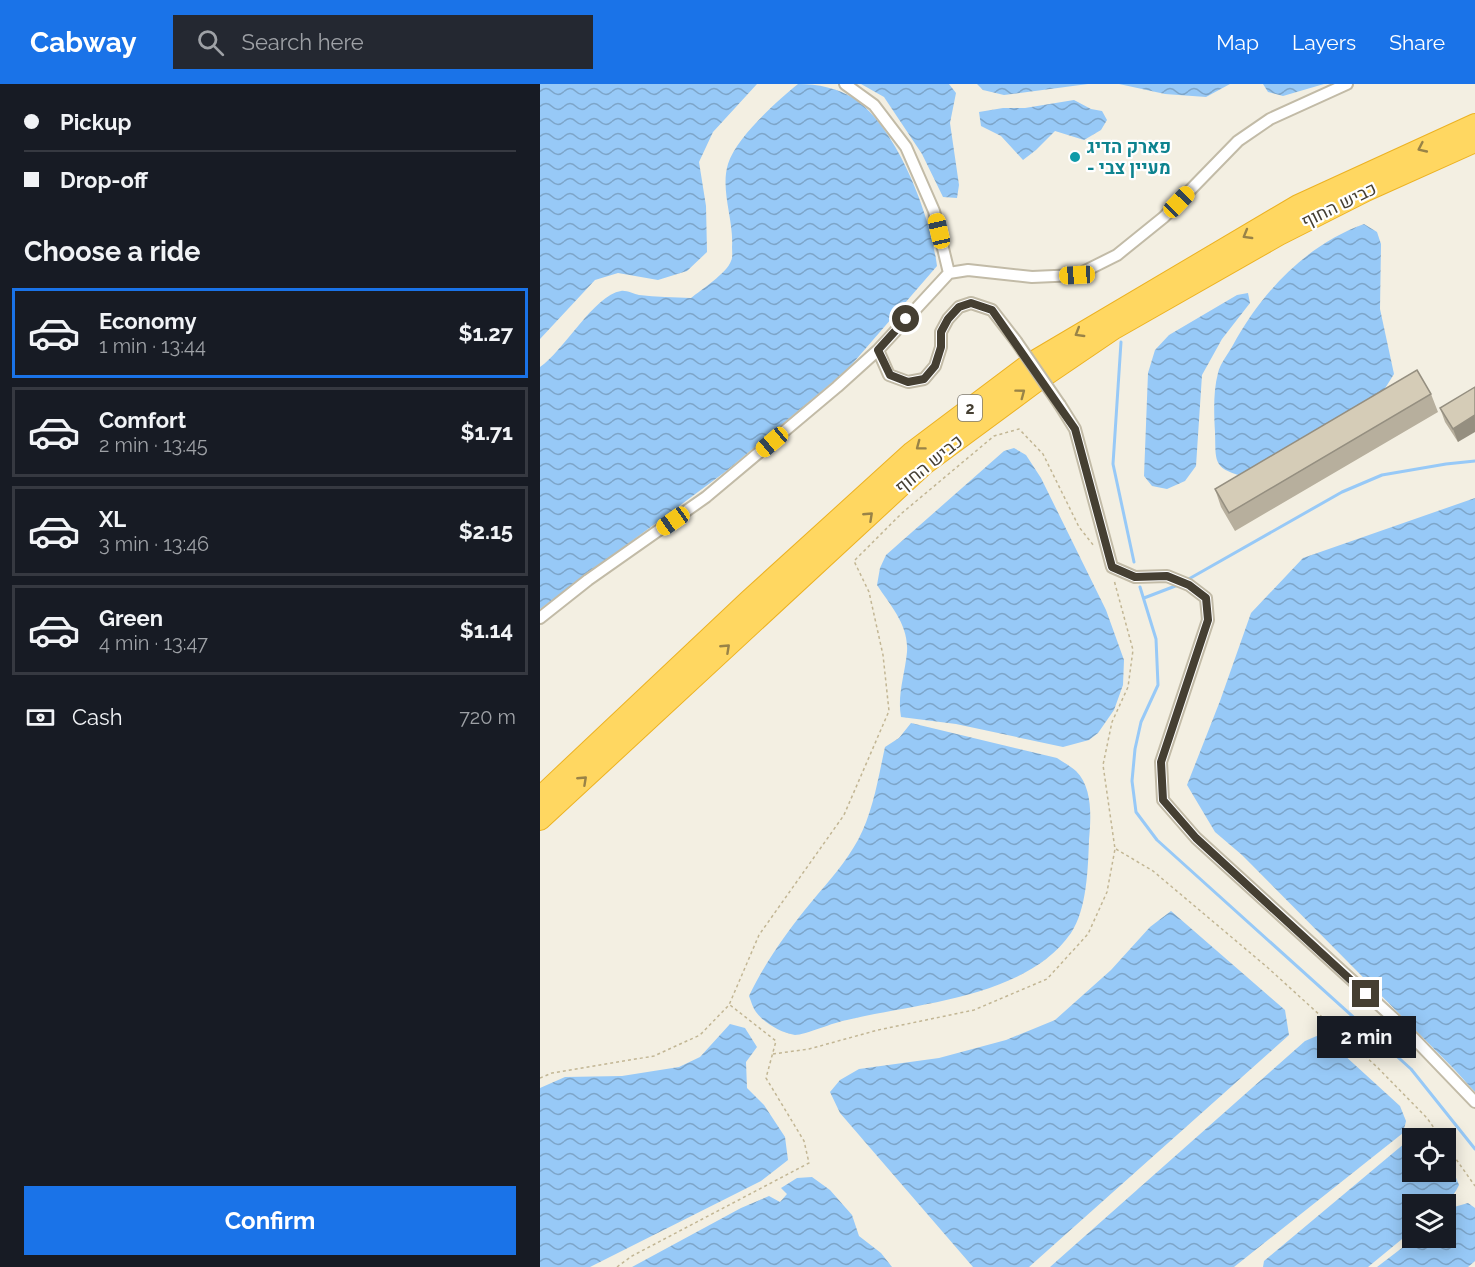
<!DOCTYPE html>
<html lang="en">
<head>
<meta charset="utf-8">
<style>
	:root { --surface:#171b24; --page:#242831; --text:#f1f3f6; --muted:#9ea1a6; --line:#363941; --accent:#1a73e8 }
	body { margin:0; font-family:Raleway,Heebo,sans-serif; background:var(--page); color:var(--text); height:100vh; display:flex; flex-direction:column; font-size:22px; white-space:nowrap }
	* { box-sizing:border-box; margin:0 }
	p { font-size:20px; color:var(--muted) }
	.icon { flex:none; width:33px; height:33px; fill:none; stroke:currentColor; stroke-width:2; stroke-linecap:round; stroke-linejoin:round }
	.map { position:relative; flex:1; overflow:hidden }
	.panel { display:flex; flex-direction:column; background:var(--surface); width:540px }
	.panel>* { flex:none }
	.banner { display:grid; align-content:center; height:132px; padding:0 24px; background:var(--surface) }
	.tools { position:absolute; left:862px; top:1044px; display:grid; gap:12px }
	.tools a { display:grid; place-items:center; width:54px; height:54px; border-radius:0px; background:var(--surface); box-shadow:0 3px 15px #0003; font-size:30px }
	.end { position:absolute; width:27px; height:27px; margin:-14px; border:8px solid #453f32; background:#fff; box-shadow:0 0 0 3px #fff }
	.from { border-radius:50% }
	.bubble { position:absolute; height:42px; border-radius:0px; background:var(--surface); box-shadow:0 3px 15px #0003; font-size:20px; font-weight:700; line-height:42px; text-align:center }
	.car { position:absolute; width:18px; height:36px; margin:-18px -9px; border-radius:8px; box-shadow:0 0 4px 2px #0007; background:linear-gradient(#f5c518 24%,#345 0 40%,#f5c518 0 76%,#345 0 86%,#f5c518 0) }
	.banner b { display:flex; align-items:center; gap:21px; height:57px; font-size:22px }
	.banner b+b { border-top:2px solid var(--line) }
	.banner i { width:15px; height:15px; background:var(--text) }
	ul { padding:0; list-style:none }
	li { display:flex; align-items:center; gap:18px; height:90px; margin:0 12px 9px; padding:0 12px; border:3px solid var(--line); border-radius:0px }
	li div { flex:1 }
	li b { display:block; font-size:22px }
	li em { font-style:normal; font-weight:700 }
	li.on { border-color:var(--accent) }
	li>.icon { width:54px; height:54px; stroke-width:1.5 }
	h2 { padding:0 24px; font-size:27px; line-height:72px }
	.pay { display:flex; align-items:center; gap:15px; height:66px; padding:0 24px; font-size:22px }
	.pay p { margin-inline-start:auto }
	.action { display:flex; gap:12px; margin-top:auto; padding:12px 24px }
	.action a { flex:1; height:69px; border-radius:0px; background:var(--accent); color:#fff; font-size:24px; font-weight:700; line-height:69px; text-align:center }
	header { display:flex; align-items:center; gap:36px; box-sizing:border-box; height:84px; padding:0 30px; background:var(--accent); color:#fff }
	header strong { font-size:28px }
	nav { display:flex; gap:33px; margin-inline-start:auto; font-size:21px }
	.search { width:420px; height:54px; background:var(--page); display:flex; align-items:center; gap:15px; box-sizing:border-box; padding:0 21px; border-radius:0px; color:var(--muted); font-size:22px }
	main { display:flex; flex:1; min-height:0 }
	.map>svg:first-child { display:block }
	.water { fill:url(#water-waves) }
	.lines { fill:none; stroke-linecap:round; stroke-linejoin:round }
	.stream { stroke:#97c9f7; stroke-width:3 }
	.minor-casing { stroke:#c2bba7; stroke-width:14 }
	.motorway-casing { stroke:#ecb223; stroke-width:22 }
	.path { stroke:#c2b694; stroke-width:1.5; stroke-dasharray:3 3; stroke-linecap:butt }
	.minor { stroke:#fff; stroke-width:10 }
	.motorway { stroke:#ffd761; stroke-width:20 }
	.minor-bridge-casing { stroke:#c2bba7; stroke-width:14; stroke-linecap:butt }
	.minor-bridge { stroke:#fff; stroke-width:10 }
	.wall { fill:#b7af9d }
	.shaded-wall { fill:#958f80 }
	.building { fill:#d5ccb7; stroke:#958f80; stroke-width:1.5 }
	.oneway { stroke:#998347 }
	.route { stroke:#453f32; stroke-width:8 }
	.culture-dot { fill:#0f9aa8; stroke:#fff; stroke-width:2 }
	.labels { text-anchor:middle; stroke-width:4.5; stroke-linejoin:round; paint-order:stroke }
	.shield { fill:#fff; stroke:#7d7970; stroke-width:1.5 }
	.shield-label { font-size:16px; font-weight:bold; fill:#453f32 }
	.culture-label { font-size:18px; font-weight:bold; fill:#0d838f; stroke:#fff; text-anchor:start }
	.street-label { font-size:18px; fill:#453f32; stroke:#fff }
</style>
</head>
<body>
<header>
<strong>Cabway</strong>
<div class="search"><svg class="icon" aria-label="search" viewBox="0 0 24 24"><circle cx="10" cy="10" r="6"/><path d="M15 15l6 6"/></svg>Search here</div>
<nav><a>Map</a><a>Layers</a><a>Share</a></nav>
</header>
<main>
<section class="panel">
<div class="banner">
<b><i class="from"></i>Pickup</b>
<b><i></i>Drop-off</b>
</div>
<h2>Choose a ride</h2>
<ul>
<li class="on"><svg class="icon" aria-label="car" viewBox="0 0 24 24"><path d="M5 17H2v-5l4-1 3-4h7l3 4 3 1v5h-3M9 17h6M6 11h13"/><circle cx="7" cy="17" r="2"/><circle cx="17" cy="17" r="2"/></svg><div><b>Economy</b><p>1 min · 13:44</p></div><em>$1.27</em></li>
<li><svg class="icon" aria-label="car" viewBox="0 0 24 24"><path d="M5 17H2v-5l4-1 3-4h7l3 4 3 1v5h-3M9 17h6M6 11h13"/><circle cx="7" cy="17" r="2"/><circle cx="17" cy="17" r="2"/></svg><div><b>Comfort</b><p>2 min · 13:45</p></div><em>$1.71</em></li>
<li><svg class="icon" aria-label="car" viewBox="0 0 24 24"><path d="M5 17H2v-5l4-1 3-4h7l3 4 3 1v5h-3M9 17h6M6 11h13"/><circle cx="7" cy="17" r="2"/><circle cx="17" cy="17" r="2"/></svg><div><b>XL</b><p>3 min · 13:46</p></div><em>$2.15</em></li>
<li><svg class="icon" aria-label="car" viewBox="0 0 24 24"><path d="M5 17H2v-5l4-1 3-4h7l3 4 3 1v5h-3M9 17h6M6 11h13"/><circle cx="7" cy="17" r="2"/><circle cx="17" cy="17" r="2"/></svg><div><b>Green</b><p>4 min · 13:47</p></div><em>$1.14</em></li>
</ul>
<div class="pay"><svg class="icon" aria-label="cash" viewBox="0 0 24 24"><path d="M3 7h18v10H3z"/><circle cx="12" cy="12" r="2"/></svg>Cash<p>720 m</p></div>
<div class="action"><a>Confirm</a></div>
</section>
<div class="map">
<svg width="935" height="1183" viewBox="0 0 935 1183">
	<defs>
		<pattern id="water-waves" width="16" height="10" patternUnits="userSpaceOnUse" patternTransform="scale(1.5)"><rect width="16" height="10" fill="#97c9f7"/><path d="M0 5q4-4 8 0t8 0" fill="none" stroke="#7da5c9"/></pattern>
	</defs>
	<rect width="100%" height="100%" fill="#f3efe2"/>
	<path class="water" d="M0,0h217l-44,48 -14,30 7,44 1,46 -20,19 -29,9 -40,-7 -23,7 -55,59z
		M258,0c20,0 40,4 57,15 43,30 76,118 82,167l-90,104 -122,102 -185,137v-242c23,-15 54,-72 81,-76 5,-1 13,3 18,4 17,2 35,2 52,3 10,-8 36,-25 40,-37 2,-4 1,-10 1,-14 2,-27 -12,-57 -4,-83 8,-26 49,-63 70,-80z
		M321,0h88l7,9 -6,30 9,62 -2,13 -14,-1 -21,-43 -38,-57z
		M437,0h111l-84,11 -21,-5z
		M579,0h111l-24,13 -41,-3z
		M723,0h61l-41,12 -15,-4z
		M534,16l17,9 11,2 5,9 -6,10 -17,10 -29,-9 -19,19 -13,10 -22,-24 -20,-10 -2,-14 24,-4h22z
		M824,140l13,8 4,12 -1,65 14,65 -10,16 -142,86c-30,-8 -26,-16 -27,-44 -1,-18 -2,-40 3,-59 2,-9 10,-19 15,-28 29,-53 73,-100 131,-121z
		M708,209l2,10 -28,36 -20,36 -6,91 -11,15 -18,8 -15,-3 -8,-10 4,-103 7,-23 14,-15 68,-40z
		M474,364l12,7 15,23 65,132 18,50 -1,25 -9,25 -16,23 -9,7 -26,7 -107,-23 -55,-7c-4,-22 4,-43 6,-65 2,-27 -17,-47 -30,-67l3,-17 6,-13 118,-104z
		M935,414v594l-21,-23 -212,-214 -27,-23 -28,-47 33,-84 31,-88 52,-55z
		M371,639l146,35c6,4 13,8 19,13 17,17 15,47 13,69 -1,28 -2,69 -18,93 -45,65 -154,70 -224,87 -13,2 -42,15 -52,15 -14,-2 -31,-12 -39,-23 -3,-4 -5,-11 -7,-16 16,-34 40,-67 64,-96 16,-19 33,-38 45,-60 15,-28 20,-61 27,-93l14,-9z
		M631,827l114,99 4,25 -260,232h-56l-133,-154 -10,-21 10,-12 19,-11 80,-11 67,-18 49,-20 56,-50 39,-43z
		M190,940l15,4 12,19 -11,15 1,26 17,17 21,32 3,23 -27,21 -171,86h-50v-179l25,-11 57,-1 57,-9 21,-10z
		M779,951l24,19 57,52 6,15 -3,12 -169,134h-184l255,-226z
		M873,1057v31h33v-8l8,9 5,12c-13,26 -20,19 -46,19v26l-45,37h-105l1,-6 141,-118z
		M272,1093l18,13 22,25 7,21 22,17 11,14h-260l109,-59 28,-12 11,6 7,-8 -6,-6 16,-10z
		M928,1119l7,5v53l-7,6h-91l38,-29h31v-24l8,-7z"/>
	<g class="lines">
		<path class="stream" d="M581,258l-8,122 21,98
			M647,496l155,-88 40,-17 64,-11 29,-3
			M600,503l16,52 2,46 -17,37 -6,27 -3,32 4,31 21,28 254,229 64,80
			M604,514l34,-13"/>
		<g class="minor-casing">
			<path id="minor" d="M305,0l29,21 32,42 28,64 15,62
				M338,266l11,25 19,7 16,-3 11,-13 6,-19v-15l7,-13 11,-12 12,-4 21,7 24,31
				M520,321l15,24 37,138 23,10 32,-1 22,9 17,13 2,22 -47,142 2,38 33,38 205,187 74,77
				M0,534l48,-38 118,-83 131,-110 41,-37 71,-77 19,-3 64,7 45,-2 40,-20 47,-38 74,-76 32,-22 77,-35"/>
		</g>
		<g class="motorway-casing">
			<path id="motorway" d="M0,713l209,-197 163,-148 117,-88 269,-159 177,-81
				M0,736l385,-356 111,-82 78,-53 165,-94 87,-44 109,-49"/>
		</g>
		<path class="path" d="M576,765l37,22 114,96 110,100 50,51 14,20
			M233,970l36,-5 69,-19 96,-20 73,-31 41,-45 19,-42 8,-43 -12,-84 9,-43 16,-35 5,-37 -19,-70
			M0,994l12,-5 102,-17 46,-21 29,-30 30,-70 85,-120 45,-104 -6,-56 -14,-63 -15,-31 48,-48 92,-77 25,-7 24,25 36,73 15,19
			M906,1061l29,41
			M77,1183l15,-11 177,-93 -5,-22 -38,-63 10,-37 -46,-36"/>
		<use href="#minor" class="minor"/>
		<use href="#motorway" class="motorway"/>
		<g class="minor-bridge-casing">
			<path id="minor-bridge" d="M476,257l44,64"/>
		</g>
		<use href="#minor-bridge" class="minor-bridge"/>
	</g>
	<path class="wall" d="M935,303l-17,55 -13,-20 -5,-14z
		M891,310l7,18 -203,119 -14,-24 -6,-18z"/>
	<path class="shaded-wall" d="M935,331v17l-17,10 -5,-13z"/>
	<path class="building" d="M877,286l14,24 -202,119 -14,-24z
		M935,303v28l-22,14 -13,-21z"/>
	<defs><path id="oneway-chevron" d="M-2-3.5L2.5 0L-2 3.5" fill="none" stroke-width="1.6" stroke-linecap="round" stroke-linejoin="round" transform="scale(1.5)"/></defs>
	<g class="oneway">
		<use href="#oneway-chevron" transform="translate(882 64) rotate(155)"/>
		<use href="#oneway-chevron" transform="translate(707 151) rotate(150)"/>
		<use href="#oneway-chevron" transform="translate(539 249) rotate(149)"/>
		<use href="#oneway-chevron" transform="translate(481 309) rotate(-37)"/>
		<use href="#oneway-chevron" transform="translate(380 362) rotate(143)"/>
		<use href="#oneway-chevron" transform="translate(329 432) rotate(-43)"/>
		<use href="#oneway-chevron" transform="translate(186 564) rotate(-43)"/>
		<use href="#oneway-chevron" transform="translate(43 696) rotate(-43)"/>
	</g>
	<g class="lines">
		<path class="route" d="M366,235l-28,31 12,25 18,7 16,-3 11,-13 6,-19v-15l7,-13 11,-12 12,-4 21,7 83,119 37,138 23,10 32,-1 22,9 17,13 2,22 -47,142 2,38 33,38 170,156"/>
	</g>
	<circle class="culture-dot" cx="535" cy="73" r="6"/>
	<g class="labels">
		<rect class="shield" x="418" y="311" width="24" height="26" rx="4.5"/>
		<g class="shield-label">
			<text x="430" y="330">2</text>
		</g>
		<g class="culture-label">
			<text x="547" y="69">פארק הדיג<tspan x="547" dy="21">- מעיין צבי</tspan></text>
		</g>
		<g class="street-label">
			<text transform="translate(799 121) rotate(-26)" y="6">כביש החוף</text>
			<text transform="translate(389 380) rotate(-39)" y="6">כביש החוף</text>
		</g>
	</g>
</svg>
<div class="tools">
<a><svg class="icon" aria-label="locate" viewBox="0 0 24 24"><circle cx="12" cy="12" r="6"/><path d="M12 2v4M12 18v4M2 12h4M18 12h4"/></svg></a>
<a><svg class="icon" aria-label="layers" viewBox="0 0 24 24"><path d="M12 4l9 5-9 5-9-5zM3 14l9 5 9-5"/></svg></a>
</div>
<i class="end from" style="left:366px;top:235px"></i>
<i class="end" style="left:826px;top:910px"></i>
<div class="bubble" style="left:777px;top:932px;width:99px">2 min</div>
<i class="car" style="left:639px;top:118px;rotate:44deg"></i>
<i class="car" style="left:399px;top:147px;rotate:347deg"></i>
<i class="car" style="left:537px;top:191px;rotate:267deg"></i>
<i class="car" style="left:232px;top:358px;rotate:230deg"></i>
<i class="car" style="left:133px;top:437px;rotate:235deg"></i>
</div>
</main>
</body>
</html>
